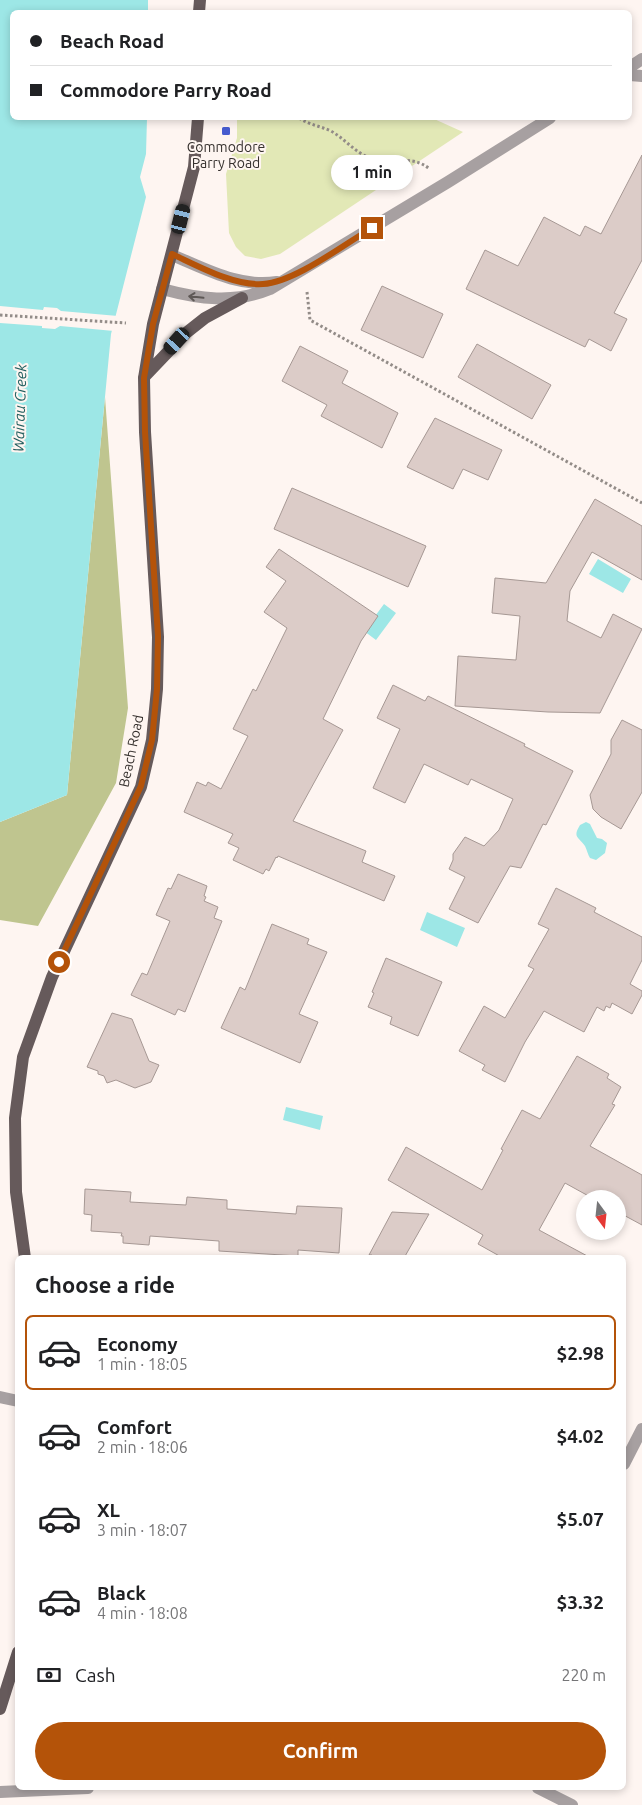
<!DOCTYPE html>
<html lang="en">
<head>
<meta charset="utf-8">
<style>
	:root { --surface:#fff; --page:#f6f6f6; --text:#202124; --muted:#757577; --line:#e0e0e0; --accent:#b45309 }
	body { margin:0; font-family:Ubuntu,sans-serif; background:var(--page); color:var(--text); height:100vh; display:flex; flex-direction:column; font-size:19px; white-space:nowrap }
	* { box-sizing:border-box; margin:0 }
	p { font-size:16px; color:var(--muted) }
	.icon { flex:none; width:28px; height:28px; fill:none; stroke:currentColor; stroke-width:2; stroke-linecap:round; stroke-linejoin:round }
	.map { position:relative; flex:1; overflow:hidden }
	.details { position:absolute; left:15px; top:1255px; width:611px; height:535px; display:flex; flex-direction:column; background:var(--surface); border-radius:8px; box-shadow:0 2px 8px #0003 }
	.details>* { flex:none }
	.guide { position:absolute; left:10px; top:10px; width:622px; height:110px; border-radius:8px; box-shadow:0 2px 8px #0003; display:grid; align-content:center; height:110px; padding:0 20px; background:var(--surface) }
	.needle { width:32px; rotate:165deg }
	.fabs { position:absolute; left:576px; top:1190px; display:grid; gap:10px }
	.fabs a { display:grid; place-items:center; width:50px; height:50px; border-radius:50%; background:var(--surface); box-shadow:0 2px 8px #0003; font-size:25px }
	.end { position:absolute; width:22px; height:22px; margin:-11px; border:6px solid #b45309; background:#fff; box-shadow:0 0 0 2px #fff }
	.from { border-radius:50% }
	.bubble { position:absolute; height:35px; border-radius:18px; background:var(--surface); box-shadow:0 2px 8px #0003; font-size:16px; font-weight:700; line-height:35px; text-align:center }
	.car { position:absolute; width:15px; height:30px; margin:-15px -8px; border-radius:6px; box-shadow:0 0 4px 1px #0007; background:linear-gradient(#222 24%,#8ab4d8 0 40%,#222 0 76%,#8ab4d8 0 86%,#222 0) }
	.guide b { display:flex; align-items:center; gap:18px; height:48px; font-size:19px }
	.guide b+b { border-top:1px solid var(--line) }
	.guide i { width:12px; height:12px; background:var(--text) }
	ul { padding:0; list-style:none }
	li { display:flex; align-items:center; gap:15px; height:75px; margin:0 10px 8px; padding:0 10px; border:2px solid transparent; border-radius:8px }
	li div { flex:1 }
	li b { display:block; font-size:19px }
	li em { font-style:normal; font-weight:700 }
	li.selected { border-color:var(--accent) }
	li>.icon { width:45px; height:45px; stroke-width:1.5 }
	h2 { padding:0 20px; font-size:22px; line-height:60px }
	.pay { display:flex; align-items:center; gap:12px; height:55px; padding:0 20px; font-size:19px }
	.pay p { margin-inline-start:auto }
	.action { display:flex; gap:10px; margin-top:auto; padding:10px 20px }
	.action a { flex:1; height:58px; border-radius:30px; background:var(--accent); color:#fff; font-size:20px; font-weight:700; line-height:58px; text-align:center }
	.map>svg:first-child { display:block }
	.green { fill:#e2e8b6 }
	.forest { fill:#bfc58f }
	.water { fill:#9de7e6 }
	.pier { fill:#fef5f1 }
	.building { fill:#dcccc8; stroke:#a69894 }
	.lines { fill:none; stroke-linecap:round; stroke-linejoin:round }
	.path { stroke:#938c88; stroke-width:3; stroke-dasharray:2.5 2.5; stroke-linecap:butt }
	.minor { stroke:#a7a0a1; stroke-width:12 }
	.major { stroke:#665a5b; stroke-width:12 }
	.oneway { stroke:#5e5856 }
	.route { stroke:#b45309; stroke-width:6 }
	.poi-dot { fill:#465bcf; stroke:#fef5f1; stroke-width:2 }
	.labels { text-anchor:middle; stroke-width:4; stroke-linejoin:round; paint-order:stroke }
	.poi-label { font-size:14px; fill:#36312e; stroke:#fef5f1 }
	.street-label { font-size:14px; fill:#36312e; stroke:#fef5f1 }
	.water-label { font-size:15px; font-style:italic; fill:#225f5f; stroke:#fef5f1 }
</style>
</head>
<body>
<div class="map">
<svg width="642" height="1805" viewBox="0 0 642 1805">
	<rect width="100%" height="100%" fill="#fef5f1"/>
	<path class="green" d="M237,118h195l31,14 -183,122 -19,5 -16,-3 -9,-9 -7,-14 -3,-59 11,-36z"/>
	<path class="forest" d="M105,397l23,311 -12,75 -78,143 -38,-6v-98l67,-27z"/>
	<path class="water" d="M0,0h148v12h-136v106h135l-1,36 -6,23 6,20 -35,137 -44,461 -67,27z
		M598,559l33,20 -8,14 -34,-19z
		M384,604l12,9 -20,27 -12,-9z
		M586,822l4,2 7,14 5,1 5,4 -2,10 -9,7 -6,-2c-2,-3 -3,-8 -5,-12 -6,-9 -13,-8 -5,-21z
		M427,912l38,16 -8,19 -37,-17z
		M286,1107l37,9 -3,14 -37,-10z"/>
	<path class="pier" d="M0,306l43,4 1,-3 13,1 4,3 57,5 -4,15 -54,-5 -5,3 -13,-1v-2l-42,-3z"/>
	<path class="building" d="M642,155v105l-28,53 13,6 -16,32 -22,-12 -4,8 -119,-58 19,-39 33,16 26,-49 36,19 5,-10 16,8z
		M382,286l61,28 -20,44 -62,-28z
		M477,344l74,41 -19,34 -74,-42z
		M300,346l48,25 -6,12 56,30 -16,35 -61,-32 6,-11 -45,-24z
		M435,418l67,32 -14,30 -25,-11 -10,20 -46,-22z
		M292,488l134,58 -18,41 -134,-58z
		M595,499l47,27v54l-50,-28 -22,39 -3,30 34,17 12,-24 29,15 -42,84 -52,-1 -93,-6 3,-50 58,4 4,-44 -28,-3 3,-35 51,5z
		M279,549l99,67 -17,25 -38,78 20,11 -50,91 73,30 -4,11 33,14 -11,25 -106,-45 -1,2 -1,-1 -7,14 -3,-2 -3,5 -30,-14 6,-12 -11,-5 5,-9 -49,-22 13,-30 9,4 2,-4 13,7 27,-53 -15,-7 20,-40 3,2 31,-63 -23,-16 22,-31 -20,-14z
		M393,685l32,16 3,-5 97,48 -1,2 49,25 -27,54 -3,-1 -22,44 -11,-2 -32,57 -29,-14 16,-32 -16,-8 4,-9v-6l12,-17 19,9 15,-16 14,-31 -42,-20 -3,6 -44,-21 -19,39 -32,-15 27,-59 -23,-11z
		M622,720l20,10v62l-21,37 -20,-12 -8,-8 -3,-14 21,-41v-14z
		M178,874l29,12 -3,10 2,1 -2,4 14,6 -4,11 8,3 -37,91 -7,-3 -3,6 -44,-20 11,-22 5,2 23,-54 -14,-6 12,-27 3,1z
		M556,888l40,20 -2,4 48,25v23l-12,24 12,7v4l-10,19 -20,-11 -2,5 -4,-2 -2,5 -7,-4 -13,25 -40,-21 -19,31 -20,40 -23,-12 3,-5 -26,-14 25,-45 21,12 29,-49 -6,-3 21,-37 -11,-5z
		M272,924l37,15 -2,5 20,8 -28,62 19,8 -18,41 -79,-35 19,-41 5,3z
		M386,958l56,24 -24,54 -28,-12 2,-7 -24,-10 6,-14 -2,-1z
		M112,1013l20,6 17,42 10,4 -8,17 -16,6 -19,-8 -9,3 -3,-7 -6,-2v-3l-11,-4z
		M577,1056l32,18 -2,4 14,9 -9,17 3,1 -25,41 52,29v50l-24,-13v-13h-24l-29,-16 -26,47 52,28h-88l-25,-14 5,-9 -95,-55 18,-33 76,43 21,-40 -2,-1 21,-39 18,9z
		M85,1189l46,3 -1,10 56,3 1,-8 40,3v9l69,5 1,-8 45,2 -3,45 -41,-3v6l-79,-5v-10l-69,-5 -1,9 -26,-2v-7h-2l1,-3 -31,-2 1,-16 -8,-1z
		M392,1212l37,2 -25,44h-33l1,-3h-3z"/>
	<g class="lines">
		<path class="path" d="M299,118c11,7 21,8 32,13 16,9 26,25 46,29 20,4 33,-6 53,9
			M307,292l3,28 332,183
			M0,315l126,8"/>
		<path class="minor" d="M630,67l12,-8
			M630,75l12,1
			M172,255c34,14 67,33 105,27
			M162,289c37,10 72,15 108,0l178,-107 102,-64
			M0,1397l18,4
			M624,1464l18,-35
			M538,1788l34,17
			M0,1792l88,-4"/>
		<path class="major" d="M199,12l1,-12
			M144,377l42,-44 19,-15 37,-20
			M25,1258l-9,-66 -1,-74 8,-61 29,-80 89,-190 11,-47 5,-51 1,-52 -13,-205 -1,-54 9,-54 41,-157 4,-49
			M0,1709l18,-57"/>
	</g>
	<defs><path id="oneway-shaft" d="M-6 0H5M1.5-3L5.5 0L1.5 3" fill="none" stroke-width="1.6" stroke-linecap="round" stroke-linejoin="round" transform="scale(1.25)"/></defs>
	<use class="oneway" href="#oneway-shaft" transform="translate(196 297) rotate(-174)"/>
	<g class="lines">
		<path class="route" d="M59,962l82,-176 11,-46 5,-51 1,-53 -13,-204 -1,-54 9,-54 19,-70c26,12 62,32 91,30 32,-2 80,-39 109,-56"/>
	</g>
	<rect class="poi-dot" x="221" y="126" width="10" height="10" rx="2.5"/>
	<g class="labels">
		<g class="poi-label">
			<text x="226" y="152">Commodore<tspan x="226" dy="16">Parry Road</tspan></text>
		</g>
		<g class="street-label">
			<text transform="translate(131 751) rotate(-78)" y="5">Beach Road</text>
		</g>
		<g class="water-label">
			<text transform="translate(20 408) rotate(-88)" y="5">Wairau Creek</text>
		</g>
	</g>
</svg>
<div class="fabs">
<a><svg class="needle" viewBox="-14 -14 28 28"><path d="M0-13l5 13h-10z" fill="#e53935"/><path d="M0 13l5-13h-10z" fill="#757577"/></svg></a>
</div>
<i class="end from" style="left:59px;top:962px"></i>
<i class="end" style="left:372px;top:228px"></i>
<div class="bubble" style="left:331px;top:155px;width:82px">1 min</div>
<i class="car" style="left:181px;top:219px;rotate:14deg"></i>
<i class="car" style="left:177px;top:341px;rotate:222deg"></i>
<div class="guide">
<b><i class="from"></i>Beach Road</b>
<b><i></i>Commodore Parry Road</b>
</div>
<section class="details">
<h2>Choose a ride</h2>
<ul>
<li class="selected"><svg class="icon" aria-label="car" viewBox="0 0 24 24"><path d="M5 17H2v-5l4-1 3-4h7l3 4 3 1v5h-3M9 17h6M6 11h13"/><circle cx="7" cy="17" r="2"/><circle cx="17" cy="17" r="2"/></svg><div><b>Economy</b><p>1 min · 18:05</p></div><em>$2.98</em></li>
<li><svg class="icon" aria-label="car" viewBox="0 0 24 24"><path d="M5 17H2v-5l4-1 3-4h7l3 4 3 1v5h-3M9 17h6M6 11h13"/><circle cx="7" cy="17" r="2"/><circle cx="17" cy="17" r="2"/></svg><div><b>Comfort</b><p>2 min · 18:06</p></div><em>$4.02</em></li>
<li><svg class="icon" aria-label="car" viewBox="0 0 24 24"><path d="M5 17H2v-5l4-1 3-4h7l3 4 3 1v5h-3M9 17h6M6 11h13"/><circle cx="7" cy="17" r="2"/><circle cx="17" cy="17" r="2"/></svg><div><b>XL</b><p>3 min · 18:07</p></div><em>$5.07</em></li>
<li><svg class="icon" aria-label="car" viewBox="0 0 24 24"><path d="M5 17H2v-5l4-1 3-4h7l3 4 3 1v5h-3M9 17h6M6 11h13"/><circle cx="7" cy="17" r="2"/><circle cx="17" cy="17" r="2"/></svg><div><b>Black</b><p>4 min · 18:08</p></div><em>$3.32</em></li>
</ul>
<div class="pay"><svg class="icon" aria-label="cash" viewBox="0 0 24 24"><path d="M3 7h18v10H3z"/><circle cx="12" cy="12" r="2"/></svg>Cash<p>220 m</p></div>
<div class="action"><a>Confirm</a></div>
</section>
</div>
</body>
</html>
